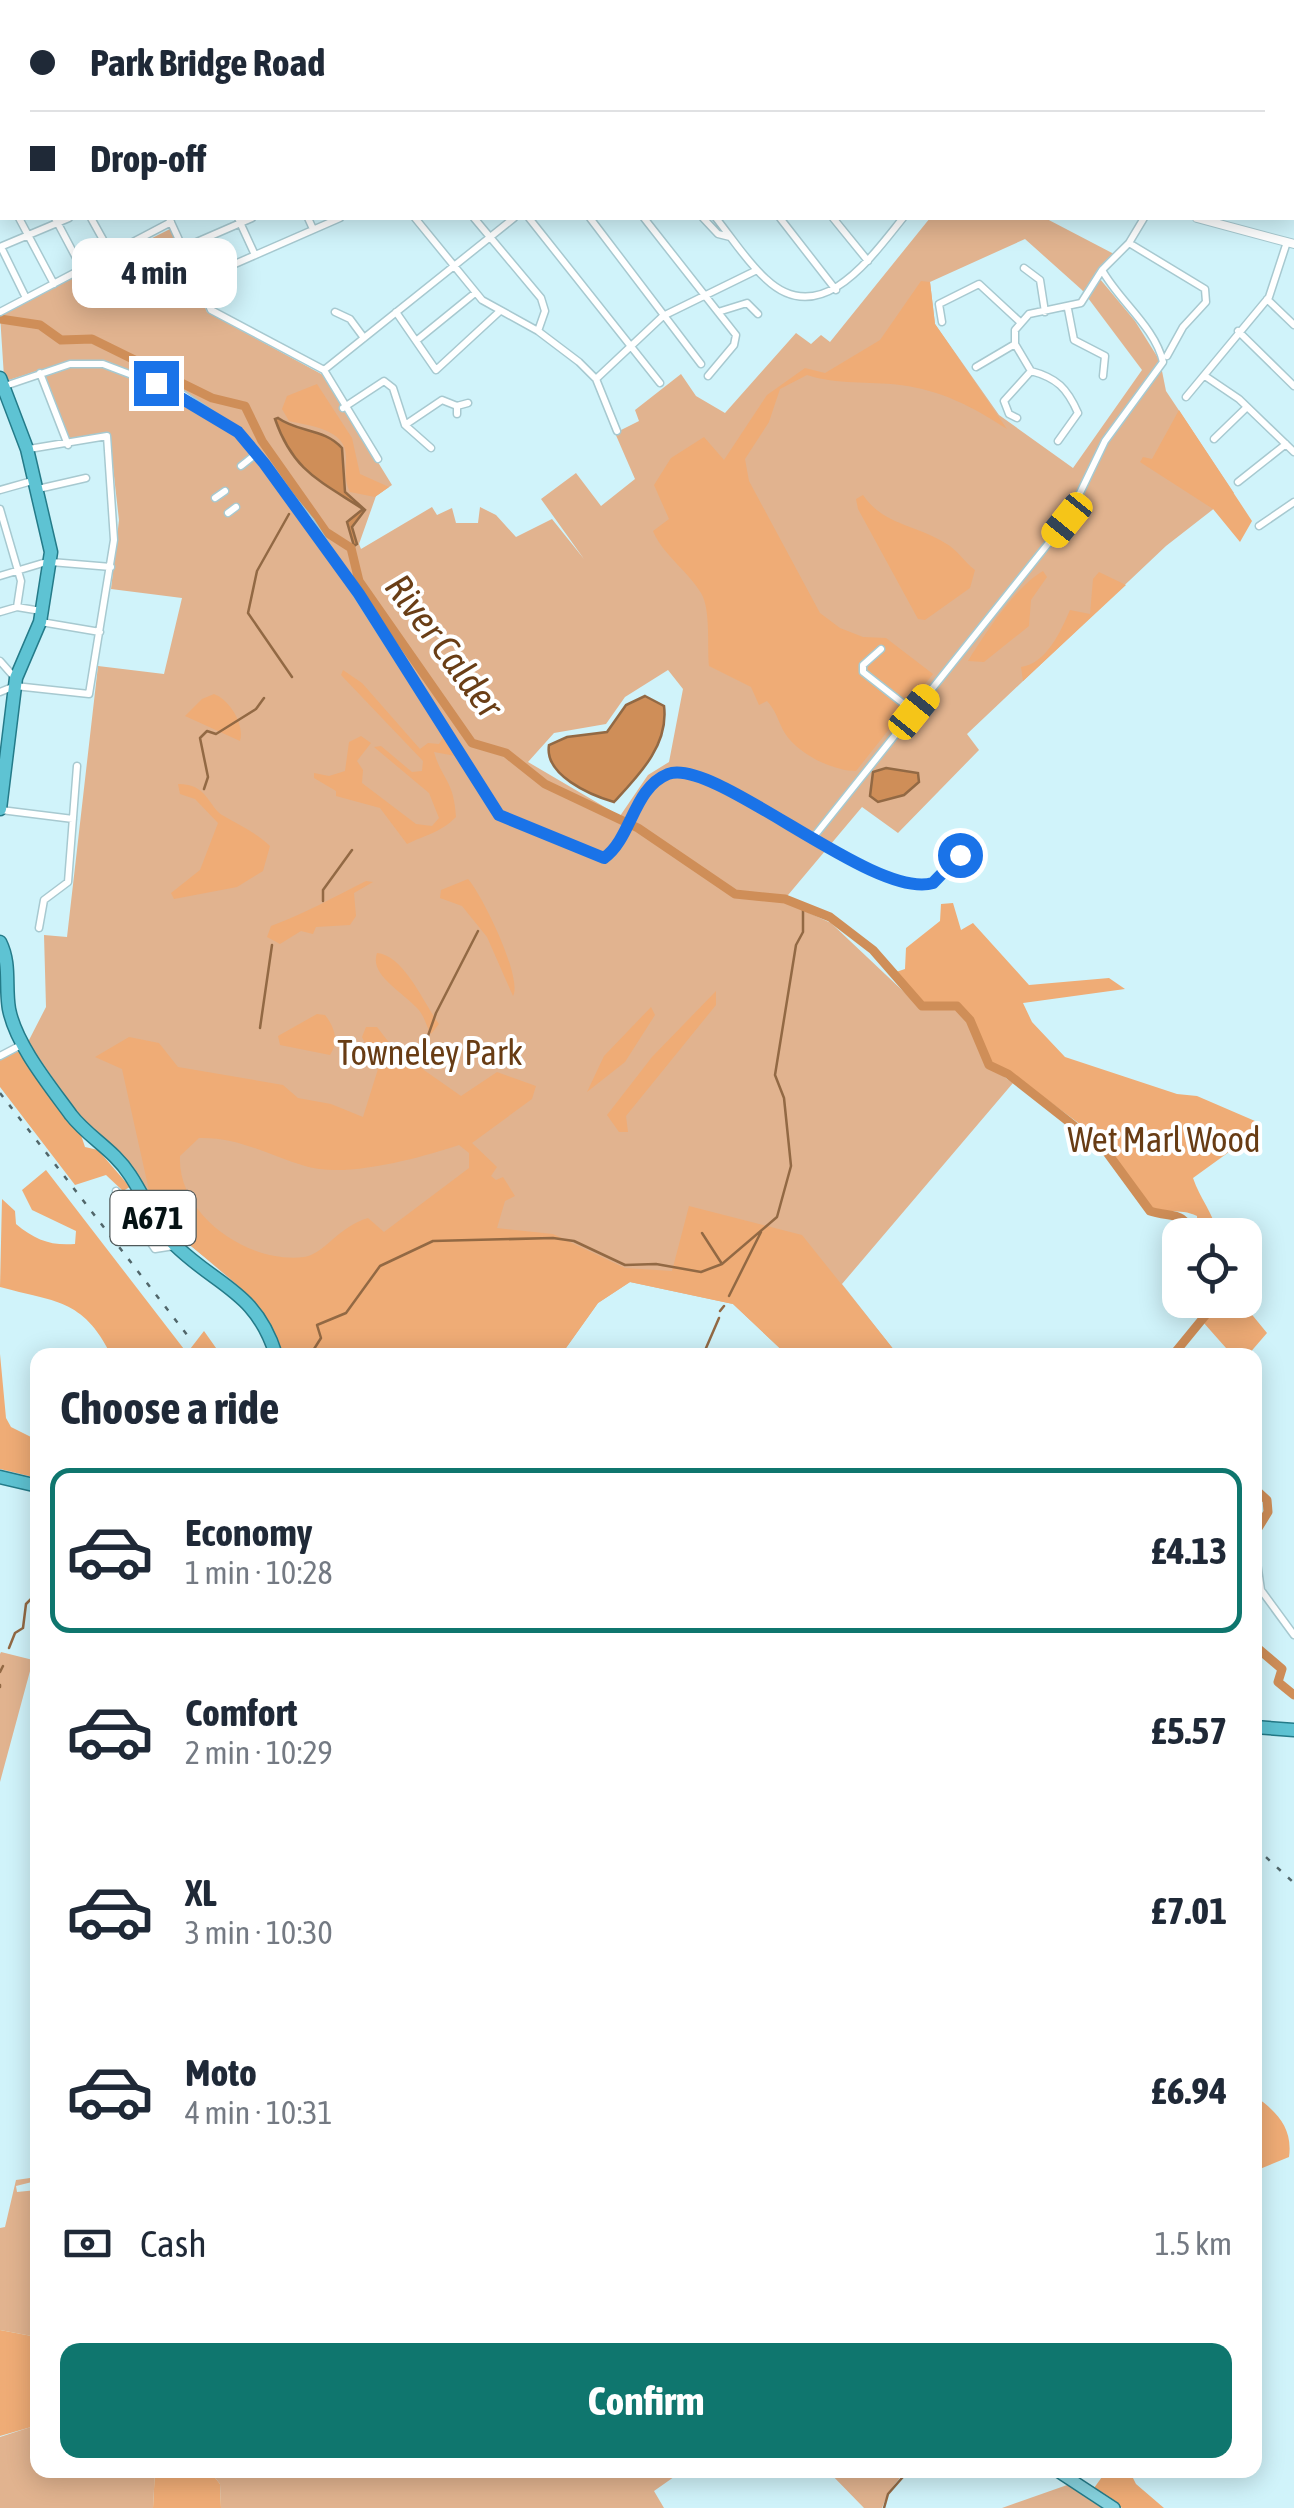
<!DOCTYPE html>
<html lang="en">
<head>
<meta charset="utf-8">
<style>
	:root { --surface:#fff; --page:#f2f2f3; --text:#1f2937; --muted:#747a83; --line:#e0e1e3; --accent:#0f766e }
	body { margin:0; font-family:"Asap Condensed",sans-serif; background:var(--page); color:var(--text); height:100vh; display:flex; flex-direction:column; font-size:38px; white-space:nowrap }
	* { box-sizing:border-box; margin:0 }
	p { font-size:32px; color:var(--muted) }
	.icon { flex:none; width:55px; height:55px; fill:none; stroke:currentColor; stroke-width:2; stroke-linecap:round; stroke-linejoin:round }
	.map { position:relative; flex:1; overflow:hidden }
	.panel { position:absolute; left:30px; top:1348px; width:1232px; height:1130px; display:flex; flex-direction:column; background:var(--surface); border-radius:20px; box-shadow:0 5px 25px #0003 }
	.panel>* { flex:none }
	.top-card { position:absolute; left:0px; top:0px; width:1295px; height:220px; box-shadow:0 5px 25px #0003; display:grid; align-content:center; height:220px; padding:0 30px; background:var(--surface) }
	.buttons { position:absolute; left:1162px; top:1218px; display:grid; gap:20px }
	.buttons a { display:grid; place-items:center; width:100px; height:100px; border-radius:20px; background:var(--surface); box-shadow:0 5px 25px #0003; font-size:50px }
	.end { position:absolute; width:45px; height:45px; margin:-22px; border:12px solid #1a73e8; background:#fff; box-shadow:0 0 0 5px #fff }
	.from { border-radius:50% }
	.bubble { position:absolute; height:70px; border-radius:20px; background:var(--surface); box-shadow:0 5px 25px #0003; font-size:32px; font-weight:700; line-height:70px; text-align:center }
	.car { position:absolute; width:30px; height:60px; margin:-30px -15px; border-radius:12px; box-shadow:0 0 8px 2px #0007; background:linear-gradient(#f5c518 24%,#345 0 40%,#f5c518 0 76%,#345 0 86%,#f5c518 0) }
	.top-card b { display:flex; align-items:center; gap:35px; height:95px; font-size:38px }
	.top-card b+b { border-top:2px solid var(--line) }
	.top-card i { width:25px; height:25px; background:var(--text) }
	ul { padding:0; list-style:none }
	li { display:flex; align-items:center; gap:30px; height:165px; margin:0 20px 15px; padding:0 10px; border:5px solid transparent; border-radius:20px }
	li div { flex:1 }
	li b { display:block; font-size:38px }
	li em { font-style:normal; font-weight:700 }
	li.on { border-color:var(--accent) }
	li>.icon { width:90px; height:90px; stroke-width:1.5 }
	h2 { padding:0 30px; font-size:45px; line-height:120px }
	.pay { display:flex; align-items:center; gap:25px; height:110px; padding:0 30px; font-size:38px }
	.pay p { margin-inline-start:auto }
	.primary-button { display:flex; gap:20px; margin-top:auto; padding:20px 30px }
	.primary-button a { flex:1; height:115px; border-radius:20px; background:var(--accent); color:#fff; font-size:40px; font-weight:700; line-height:115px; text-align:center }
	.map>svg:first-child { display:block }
	.green { fill:#e1b38f; fill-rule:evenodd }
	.forest { fill:#efac76; fill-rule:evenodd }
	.water { fill:#cf8e58; stroke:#926944; stroke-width:2.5 }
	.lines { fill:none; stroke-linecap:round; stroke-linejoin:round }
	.stream { stroke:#926944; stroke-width:2.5 }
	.river { stroke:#cf8e58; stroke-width:9 }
	.minor-casing { stroke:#a7c9d0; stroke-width:9 }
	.tertiary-casing { stroke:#a7c9d0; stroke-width:10 }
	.primary-casing { stroke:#247b89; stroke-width:14 }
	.trunk-casing { stroke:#247b89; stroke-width:15 }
	.minor { stroke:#fff; stroke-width:6 }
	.tertiary { stroke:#fff; stroke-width:8 }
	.primary { stroke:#86d2de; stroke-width:11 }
	.trunk { stroke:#5ec3d3; stroke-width:12 }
	.rail { stroke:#51666a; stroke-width:2.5; stroke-dasharray:5 10; stroke-linecap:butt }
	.route { stroke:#1a73e8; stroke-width:12 }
	.labels { text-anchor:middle; stroke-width:8; stroke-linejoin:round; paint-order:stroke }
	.shield { fill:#fff; stroke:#50595a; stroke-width:2.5 }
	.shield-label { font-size:32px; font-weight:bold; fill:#051214 }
	.park-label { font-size:35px; fill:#683c14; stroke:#fff }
	.water-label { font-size:38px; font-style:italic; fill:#6a3e16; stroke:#fff }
</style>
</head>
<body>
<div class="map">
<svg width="1294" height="2508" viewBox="0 0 1294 2508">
	<rect width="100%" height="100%" fill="#d0f3fa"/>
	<path class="green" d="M930,218h115l69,36 -19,19 40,48 25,40 6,30 68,102 -68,53 -199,188 12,16 -81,83 -36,-26 -79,94 48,22 90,85h34c30,28 18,49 58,75l-171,201 56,71h-111l-54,-51 -103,-22 -32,21 -37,52h-280l-8,-30 -16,-23 -95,-81 -26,-48 -16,-21 -41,-36 -51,-74 18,-35 -2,-72 23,2 31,-271 66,8 18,-76 -71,-9 8,-69 -10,-88 -39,11 -27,-74 -34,11 -5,-3 -4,-62 170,-86 37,83 118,64 67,109 -16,11 -17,48 2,5 71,-42 5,8 15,-7 4,15h22l2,-16 16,8 20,22 36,-18 32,40 -43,-60 35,-26 25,33 34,-27 -20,-46 24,-12 -4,-11 46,-36 15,22 29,17 71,-80 15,11 10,-9 9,7zM1025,239l57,51 60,80 -69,98 -74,-53 -64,-91 -5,-42zM668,670l15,19 -14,73 -21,13 -28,41 -92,-54 26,-29 52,-9 19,-27z
		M1,1652l32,8 -33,122v-128z
		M37,2177v9l-1,-5 -20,5 1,6 20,-2v147l-37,-7v-102l5,-1 11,-47z
		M37,2425l1,45h117l-2,38h-153v-71z
		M209,2470h471l1,2 -27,19 10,17h-443l-1,-24z
		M827,2470h79l-18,23 -6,15h-18z
		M1070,2484l34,24h-102z"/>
	<path class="forest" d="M921,281l9,1 5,42 72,105c-34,-22 -66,-39 -107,-44 -32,-4 -62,0 -93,-10l-27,14 -11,33 -24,37 4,22 71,132 20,15 23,9 23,1 47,36 -77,97c-24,0 -63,-19 -74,-43 -5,-11 -7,-18 -15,-27l-8,4 -8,-18 -42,-21c-2,-19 2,-57 -8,-73 -13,-22 -38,-38 -48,-62l16,-12 -15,-34 17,-27 33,-21 20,23 43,-65 38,-27 20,5 55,-33z
		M317,384l35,54 8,36 29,13 -14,10 -25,-5c-6,-12 -4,-21 -4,-33 2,-30 -36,-33 -57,-38l-7,-12 5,-13z
		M1179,410l73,111 -12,21 -27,-33 -73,-47 3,-5 9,2z
		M863,495c20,30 54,30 82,48 12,6 19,19 30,27l-5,18 -45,32 -7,-1 -60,-110 -2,-10z
		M1043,571l4,6 -16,23 -2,26 -45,36 -16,-1c16,-26 49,-76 75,-90z
		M1099,572l27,13 -103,96 -2,-14c25,-3 40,-36 49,-57l20,4 3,-35z
		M343,670l19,13 58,66 8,-6 11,1 7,-11 15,24 -27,-5c8,28 20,28 22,65 -16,16 -31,18 -49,27l-27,-36 -44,-12v-5l-22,-13v-5l15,3 16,-5 4,-29 12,-6 10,7 -14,18 6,9 -1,13 54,41 16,2 7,-8 -10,-25 -55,-46 7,-1 31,26 10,-1 1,-10 -82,-86z
		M214,694c16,6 31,31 26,47l-55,-25 17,-17z
		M178,784c30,0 30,22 44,31 17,10 33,17 48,31l-7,25 -26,16 -63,12 -3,-6 29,-23 18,-47 -23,-24 -15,-5z
		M468,879c15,17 55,100 45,117l-26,-59 -25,-31 -22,-8 1,-8z
		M366,881l7,1 -19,11 2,23 -6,9 -34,2 -3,7 -12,-3 -21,13 -13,-7 4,-11c35,-13 63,-29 95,-45z
		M953,903l8,27 12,-7 56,62 80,-7 16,11 -102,14 9,19 33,35 112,37 20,2 58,25 3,10 -65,47c7,21 20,34 25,57h-20l-1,-19c-18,-9 -33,0 -50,-10l-43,-64 -89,-66 -24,-13 -19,-45 -14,-14 -35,-1 -30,-30 12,-4 1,-21 34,-27 1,-17z
		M377,953c27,2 47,51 62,71l-8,10c-4,-5 -6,-18 -14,-26 -14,-16 -48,-33 -40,-55z
		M716,991v14l-90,111 2,16h-9l-12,-17 45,-58z
		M651,1007l4,8 -30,47 -38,30 17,-36z
		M317,1014l8,1c10,13 14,26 5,40l-50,-10 -2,-9z
		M366,1027h11l17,22 67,47 36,-24 39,14 -4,13 -60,44 25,24 -6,9 5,4 7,-3 12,19 -10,5 -8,27 56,6 72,34 47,3 17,-65 113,29 96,120h-111l-54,-51 -103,-22 -32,21 -37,52h-280c-19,-67 -71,-88 -119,-134l-10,-17 -30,-135 -27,-12 34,-20 30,6 19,24 105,18 15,13 33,6 32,13 15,-48 -16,-32zM199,1138c40,-1 69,17 106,28 39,13 115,-8 154,-21l10,8v15l-85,64 -16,-14c-29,8 -45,37 -64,39 -56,7 -127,-42 -124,-101z
		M19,1051l61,81 5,15 13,3 32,37 -7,4 -17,-16 -31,10 -75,-98v-29z
		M46,1170l141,183 17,-22 17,24h-110c-28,-57 -57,-53 -111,-68l2,-88 13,12 1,13c19,16 35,22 59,20l1,-13 -44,-21 -10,-20z
		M1222,1300h18l27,33 -19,22 -22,-7 -23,-26z
		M0,1354l6,64 5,9 26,13v38l-37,-9z
		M1255,2096c22,16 38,32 34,61l-34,14z
		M0,2330l37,7 1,88 -38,11z
		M155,2470h54l11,14 1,24h-68z
		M1107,2470h22l7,14 28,24h-42l-28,-20z"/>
	<path class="water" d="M278,418c21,15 46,10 64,30l3,44 20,18 -13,17 5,17 -3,2 -7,-24 16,-13c-43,-28 -70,-38 -88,-90z
		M645,696l19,10c5,39 -25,69 -50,96 -24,-7 -70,-27 -65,-57l18,-8 40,-5 19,-27z
		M886,768l32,5 1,9 -15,13 -26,7 -8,-6 3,-24z"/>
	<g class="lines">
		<path class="stream" d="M289,514l-32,57 -9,42 44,64
			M204,789l4,-12 -8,-39 7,-7 9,3 40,-25 8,-11
			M323,901v-11l29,-40
			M260,1028l12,-83
			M417,1067l19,-54 42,-82
			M702,1233l20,31 55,-47 14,-51 -7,-68 -9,-23 21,-130 7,-13v-26
			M729,1296l32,-64
			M720,1311l4,-5
			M296,1353l18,-4 7,-11 -4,-13 29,-12 34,-47 53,-25 120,-3 21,3 51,24 31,-1 45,8 21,-8
			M689,1355h5
			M703,1355l16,-37
			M9,1648l6,-15 8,-5 3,-24 12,-12
			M0,1672l3,-6
			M0,1685v2
			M884,2508l4,-14 21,-24"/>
		<path class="river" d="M1222,0l1,2
			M1292,53l2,1
			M0,319l40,6 21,15 31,-1 120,59 33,8 17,35 64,91 25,16 8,33 113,162 34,10 39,31 93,44 97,66 50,5 45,18 43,33 49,56h35l13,14 19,45 19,9 98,77 44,60c21,7 35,-1 41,24
			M1173,1355l45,-55
			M1255,1489l12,11 1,12 -13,21
			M1255,1587v13
			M1255,1646l27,23 -4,13 16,13"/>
		<g class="minor-casing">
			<path id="minor" d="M178,0l3,2
				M237,0l1,2
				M531,0l2,2
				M587,0l2,2
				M664,0l4,2
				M866,0l5,2
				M946,0l4,2
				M213,2l4,-2
				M623,2l3,-2
				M794,2l1,-2
				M851,2l1,-2
				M1147,2l1,-2
				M0,137l2,1
				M0,171h2
				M0,199h2
				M0,211l2,-2
				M19,218l35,66
				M55,218l27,51
				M91,218l20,36
				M169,218l42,92 113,60
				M238,218l17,37
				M308,218l5,11
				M415,218l67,82 56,31 41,31 17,17 21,52
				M474,218l67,80 4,13 -7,20
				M529,218l131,165
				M590,218l111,146
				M644,218l92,117 -2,10 -26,31
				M703,218l15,16 12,3
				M716,218c16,20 31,44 50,61 55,52 106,-23 137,-61
				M780,218l56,72
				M833,218l35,43
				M1129,243l76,46 1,13 -23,25 -16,29
				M0,247l69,-29
				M1,247l25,51
				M183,248l69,-30
				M1024,268l16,12 5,32
				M196,281l144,-63
				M1267,299l27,26
				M1068,309l6,31 31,16 -2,20
				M0,312l171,-90
				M335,312l15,7 14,19
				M396,312l40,58 64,-59
				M718,312l29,-9 11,11
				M942,322l-3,-18 40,-20 40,37
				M1238,331l56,55
				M416,341l59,-48
				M976,367l39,-23
				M324,370l190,-152
				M324,370l54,89
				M40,373l28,72
				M1205,376l34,23 55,53
				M596,379l67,-63 94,-46
				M5,386l65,-22h33l79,30 56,39 72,88 189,294 105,43c26,-18 29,-62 58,-81 45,-32 205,125 271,106l27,-28
				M1186,397l83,-100 18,-55
				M457,406l11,-3
				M343,408l41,-27 9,7 12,37 26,23
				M1078,413c-11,-25 -21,-35 -47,-42l-16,-27v-14l14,-16 52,-11 21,-33
				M1017,418l-8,-4 -5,-13 27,-30
				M405,425l37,-25 15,6v8
				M1214,439l33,-32
				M1058,441l20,-28
				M241,466l15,-12
				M1238,482l48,-38
				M38,489l48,-11
				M0,490l32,-9
				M215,498l10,-7
				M0,509l21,72 -4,26
				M228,513l8,-6
				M1259,526l35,-24
				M51,562l60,5
				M0,576l43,-13
				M0,612l17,-5 24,4
				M41,622l59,10
				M881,649l-18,16v7l51,40
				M0,661l15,17
				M0,692l15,-6 74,8 25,-154 -7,-104 -78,13
				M1,810l72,9
				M812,839l255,-319 38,-79 58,-79c-8,-35 -44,-61 -61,-92l27,-27 15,-25
				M39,928l5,-28 24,-18 9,-116
				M0,1056l23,-12
				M116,1191l39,58 19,-3
				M1255,1535v8
				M1255,1549l6,41 33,45"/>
		</g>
		<g class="tertiary-casing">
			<path id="tertiary" d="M773,0l6,2
				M385,2l7,-2
				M1065,2l3,-2
				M0,85h2
				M1197,218l97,26"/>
		</g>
		<g class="primary-casing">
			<path id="primary" d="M1056,2470l58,38"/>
		</g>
		<g class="trunk-casing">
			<path id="trunk" d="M0,378l27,71 24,103 -11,70 -24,56 -16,131
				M0,942c11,22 5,44 9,67 7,36 41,77 62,106 17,22 43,35 59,60 16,24 24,49 45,70 43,42 81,46 101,110
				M0,1477l38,9
				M1255,1727l39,3"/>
		</g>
		<use href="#minor" class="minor"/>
		<use href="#tertiary" class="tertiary"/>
		<use href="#primary" class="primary"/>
		<use href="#trunk" class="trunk"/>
		<path class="rail" d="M0,1093l191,247
			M1255,1847l39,36"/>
	</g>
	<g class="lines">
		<path class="route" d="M156,383l82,49 26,31 95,131 140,221 105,43c28,-20 29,-70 64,-84 46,-18 206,127 265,109l27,-28"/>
	</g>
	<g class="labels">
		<rect class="shield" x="110.5" y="1191" width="85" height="54" rx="8"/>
		<g class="shield-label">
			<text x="153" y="1229">A671</text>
		</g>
		<g class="park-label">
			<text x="430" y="1065">Towneley Park</text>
			<text x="1164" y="1152">Wet Marl Wood</text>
		</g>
		<g class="water-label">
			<text transform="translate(444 646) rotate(53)" y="13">River Calder</text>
		</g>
	</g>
</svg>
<div class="buttons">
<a><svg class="icon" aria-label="locate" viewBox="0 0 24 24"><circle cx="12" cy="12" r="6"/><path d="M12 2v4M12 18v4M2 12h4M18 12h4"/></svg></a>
</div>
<i class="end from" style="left:960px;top:855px"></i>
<i class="end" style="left:156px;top:383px"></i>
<div class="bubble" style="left:72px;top:238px;width:165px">4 min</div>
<i class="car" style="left:1067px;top:520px;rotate:219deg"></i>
<i class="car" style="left:914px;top:712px;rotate:39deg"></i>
<div class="top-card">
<b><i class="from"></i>Park Bridge Road</b>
<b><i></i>Drop-off</b>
</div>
<section class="panel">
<h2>Choose a ride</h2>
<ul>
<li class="on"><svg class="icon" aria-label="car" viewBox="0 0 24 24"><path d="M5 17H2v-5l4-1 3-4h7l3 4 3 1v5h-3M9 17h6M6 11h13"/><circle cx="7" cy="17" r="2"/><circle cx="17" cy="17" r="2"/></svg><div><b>Economy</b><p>1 min · 10:28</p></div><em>£4.13</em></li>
<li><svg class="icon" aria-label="car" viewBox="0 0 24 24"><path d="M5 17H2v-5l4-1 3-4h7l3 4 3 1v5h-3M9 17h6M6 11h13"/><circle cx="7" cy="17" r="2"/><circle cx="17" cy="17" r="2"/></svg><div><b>Comfort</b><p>2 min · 10:29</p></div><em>£5.57</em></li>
<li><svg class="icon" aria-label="car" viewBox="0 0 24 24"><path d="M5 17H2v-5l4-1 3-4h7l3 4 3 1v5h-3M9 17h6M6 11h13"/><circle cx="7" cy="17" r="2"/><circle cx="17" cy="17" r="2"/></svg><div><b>XL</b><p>3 min · 10:30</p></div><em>£7.01</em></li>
<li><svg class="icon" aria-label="car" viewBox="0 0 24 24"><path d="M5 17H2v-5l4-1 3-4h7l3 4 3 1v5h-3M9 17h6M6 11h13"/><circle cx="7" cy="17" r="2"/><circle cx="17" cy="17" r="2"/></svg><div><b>Moto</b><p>4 min · 10:31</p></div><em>£6.94</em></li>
</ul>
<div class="pay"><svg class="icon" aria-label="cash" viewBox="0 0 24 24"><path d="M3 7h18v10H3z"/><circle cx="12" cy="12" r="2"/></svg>Cash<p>1.5 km</p></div>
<div class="primary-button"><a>Confirm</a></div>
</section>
</div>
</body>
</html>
